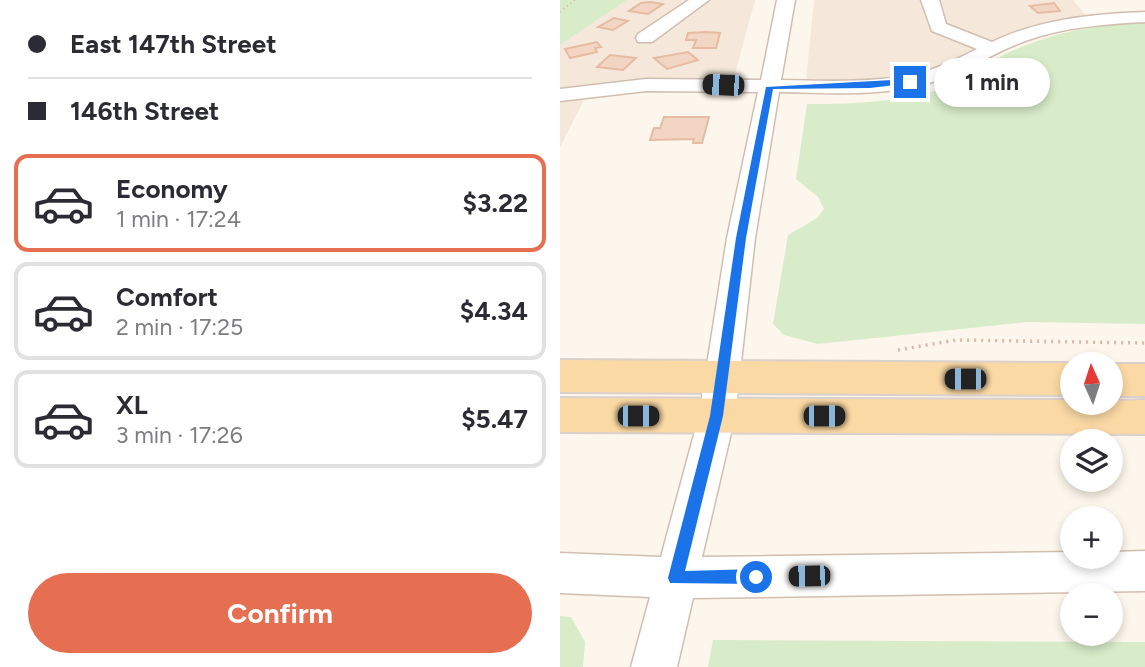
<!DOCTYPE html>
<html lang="en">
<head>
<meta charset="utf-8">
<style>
	:root { --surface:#fff; --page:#f7f7f7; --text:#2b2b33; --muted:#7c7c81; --line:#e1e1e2; --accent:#e76f51 }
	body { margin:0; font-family:Figtree,sans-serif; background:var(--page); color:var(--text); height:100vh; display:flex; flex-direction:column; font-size:26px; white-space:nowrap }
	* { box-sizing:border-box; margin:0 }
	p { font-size:23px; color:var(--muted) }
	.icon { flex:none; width:38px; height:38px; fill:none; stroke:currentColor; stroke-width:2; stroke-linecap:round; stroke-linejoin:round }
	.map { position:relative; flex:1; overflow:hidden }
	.drawer { display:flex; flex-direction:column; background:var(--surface); width:560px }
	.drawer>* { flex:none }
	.banner { display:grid; align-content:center; height:154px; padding:0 28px; background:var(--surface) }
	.needle { width:46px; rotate:357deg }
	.fabs { position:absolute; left:500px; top:352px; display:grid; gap:14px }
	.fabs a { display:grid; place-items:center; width:63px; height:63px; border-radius:50%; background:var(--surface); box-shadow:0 4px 10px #0003; font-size:35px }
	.end { position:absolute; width:32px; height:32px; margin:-16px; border:9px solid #1a73e8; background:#fff; box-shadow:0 0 0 4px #fff }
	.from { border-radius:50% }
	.bubble { position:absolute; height:49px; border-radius:24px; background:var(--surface); box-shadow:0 4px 10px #0003; font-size:23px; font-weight:700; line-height:49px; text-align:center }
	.car { position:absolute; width:21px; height:42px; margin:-21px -10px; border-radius:9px; box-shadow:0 0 5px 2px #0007; background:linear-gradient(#222 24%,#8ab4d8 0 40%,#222 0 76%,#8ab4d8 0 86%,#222 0) }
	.banner b { display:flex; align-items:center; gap:24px; height:66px; font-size:26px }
	.banner b+b { border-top:2px solid var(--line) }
	.banner i { width:18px; height:18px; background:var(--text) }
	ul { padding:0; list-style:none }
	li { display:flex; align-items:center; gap:21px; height:98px; margin:0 14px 10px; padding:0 14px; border:4px solid var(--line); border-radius:14px }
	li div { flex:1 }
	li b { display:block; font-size:26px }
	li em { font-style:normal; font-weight:700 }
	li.current { border-color:var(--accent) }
	li>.icon { width:63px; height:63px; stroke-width:1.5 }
	.button { display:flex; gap:14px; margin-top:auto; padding:14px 28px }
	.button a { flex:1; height:80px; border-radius:42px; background:var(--accent); color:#fff; font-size:28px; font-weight:700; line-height:80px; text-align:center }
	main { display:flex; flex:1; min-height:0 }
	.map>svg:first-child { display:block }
	.residential { fill:#f5e8da }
	.green { fill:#d8ecc9 }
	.building { fill:#f3d5c3; stroke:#e6bba3; stroke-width:2 }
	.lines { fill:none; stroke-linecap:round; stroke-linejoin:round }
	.minor-casing { stroke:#d1beb0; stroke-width:3 }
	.major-casing { stroke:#dad1cd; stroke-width:4 }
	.path-far1 { stroke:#d9b8a5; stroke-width:2; stroke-dasharray:1 3.5; stroke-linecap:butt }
	.path { stroke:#d9b8a5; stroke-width:3.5; stroke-dasharray:2 5; stroke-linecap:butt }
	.minor { fill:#fff; fill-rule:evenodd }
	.major { fill:#fbd9a5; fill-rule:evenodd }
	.route { fill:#1a73e8 }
</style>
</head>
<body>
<main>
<section class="drawer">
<div class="banner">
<b><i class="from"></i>East 147th Street</b>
<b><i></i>146th Street</b>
</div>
<ul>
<li class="current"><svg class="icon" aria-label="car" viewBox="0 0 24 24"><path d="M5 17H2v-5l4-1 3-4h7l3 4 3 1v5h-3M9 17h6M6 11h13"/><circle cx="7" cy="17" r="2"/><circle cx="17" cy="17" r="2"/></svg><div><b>Economy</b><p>1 min · 17:24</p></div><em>$3.22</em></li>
<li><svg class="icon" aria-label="car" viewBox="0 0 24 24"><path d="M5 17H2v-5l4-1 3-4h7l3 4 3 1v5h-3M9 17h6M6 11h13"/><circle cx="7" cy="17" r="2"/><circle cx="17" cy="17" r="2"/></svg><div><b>Comfort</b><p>2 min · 17:25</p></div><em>$4.34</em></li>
<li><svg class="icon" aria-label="car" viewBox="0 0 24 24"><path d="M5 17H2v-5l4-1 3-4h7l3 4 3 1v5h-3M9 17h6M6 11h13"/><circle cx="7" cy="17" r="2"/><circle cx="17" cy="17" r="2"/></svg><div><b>XL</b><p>3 min · 17:26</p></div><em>$5.47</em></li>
</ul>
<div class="button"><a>Confirm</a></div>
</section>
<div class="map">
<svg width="585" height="667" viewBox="0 0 585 667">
	<rect width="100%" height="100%" fill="#fdf6ec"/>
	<path class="residential" d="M67,0h128l-22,81 -110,1 -63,10v-47z
		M254,0h259l13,15 -77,20 -72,32 -25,7 -58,7h-48z
		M27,94l-27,53v-47z"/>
	<path class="green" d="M0,0h67l-67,45z
		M585,22v302l-118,-2 -209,22 -34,-9 -11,-11 15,-89 29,-17 7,-9 -6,-12 -22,-18 11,-75c46,0 110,-2 152,-22 16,-8 30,-20 46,-28 44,-21 92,-30 140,-32z
		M0,616l11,1 14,25 -2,25h-23z
		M153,640l432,2v25h-437z"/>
	<path class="building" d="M90,2l13,2 -15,10 -19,-3 12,-8z
		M494,3l6,8 -22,2 -8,-7z
		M54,18l14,3 -15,9 -15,-3z
		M146,32l14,1 -4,15h-23l3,-8h-10l2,-7z
		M37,42l4,5 -6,1 2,4 -27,6 -5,-9z
		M128,52l10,8 -31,9 -13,-11z
		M50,55l26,3 -13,12 -26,-3z
		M104,117h45l-7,26h-9l1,-4 -44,1 4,-12h6z"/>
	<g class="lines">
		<g class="minor-casing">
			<path id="minor" d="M129,0h20l-57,42h-14l-2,-4 2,-4z
				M217,0h18l-14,80c44,1 92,3 135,-6 21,-5 41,-15 61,-25l-45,-18 -11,-31h18l7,24 46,18c48,-23 100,-28 153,-30v10c-39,2 -79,5 -117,18 -34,12 -64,33 -99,43 -47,14 -101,10 -150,9l-24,146 -20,178 -33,141 371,-5v4h38v-4l34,-1v40l-452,7 -16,69h-46l19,-70 -90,-4v-40l101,4 38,-141 28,-178 31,-146 -112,-1 -86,10v-12l86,-10 115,1z"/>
		</g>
		<g class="major-casing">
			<path id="major" d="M0,360l513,3 2,1h-2v31l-513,-3z
				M551,364h34v32h-34z
				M0,398l513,2v2l72,-2v34l-585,-2z"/>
		</g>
		<path class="path-far1" d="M0,12l15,-12"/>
		<path class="path" d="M338,350l58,-10 189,3"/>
		<use href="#minor" class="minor"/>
		<use href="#major" class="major"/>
	</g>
	<path class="route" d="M350,79l2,4 -42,5 -97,1 -27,149 -23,178 -38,155 71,-2 5,2 2,6 -2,5 -5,2 -86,-1 -2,-5 42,-162 26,-178 30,-151z"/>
</svg>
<div class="fabs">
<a><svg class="needle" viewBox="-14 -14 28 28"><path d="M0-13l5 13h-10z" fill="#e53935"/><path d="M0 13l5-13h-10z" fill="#7c7c81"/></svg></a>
<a><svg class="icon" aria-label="layers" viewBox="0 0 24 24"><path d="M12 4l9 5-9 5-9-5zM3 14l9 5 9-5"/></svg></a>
<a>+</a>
<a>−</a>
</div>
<i class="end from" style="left:196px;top:577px"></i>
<i class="end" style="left:350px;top:82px"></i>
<div class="bubble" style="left:374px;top:58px;width:116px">1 min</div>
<i class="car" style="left:163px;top:85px;rotate:272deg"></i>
<i class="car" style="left:405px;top:379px;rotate:270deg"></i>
<i class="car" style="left:78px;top:416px;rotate:90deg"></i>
<i class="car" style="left:264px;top:416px;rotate:90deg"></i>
<i class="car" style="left:249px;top:576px;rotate:269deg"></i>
</div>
</main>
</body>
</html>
